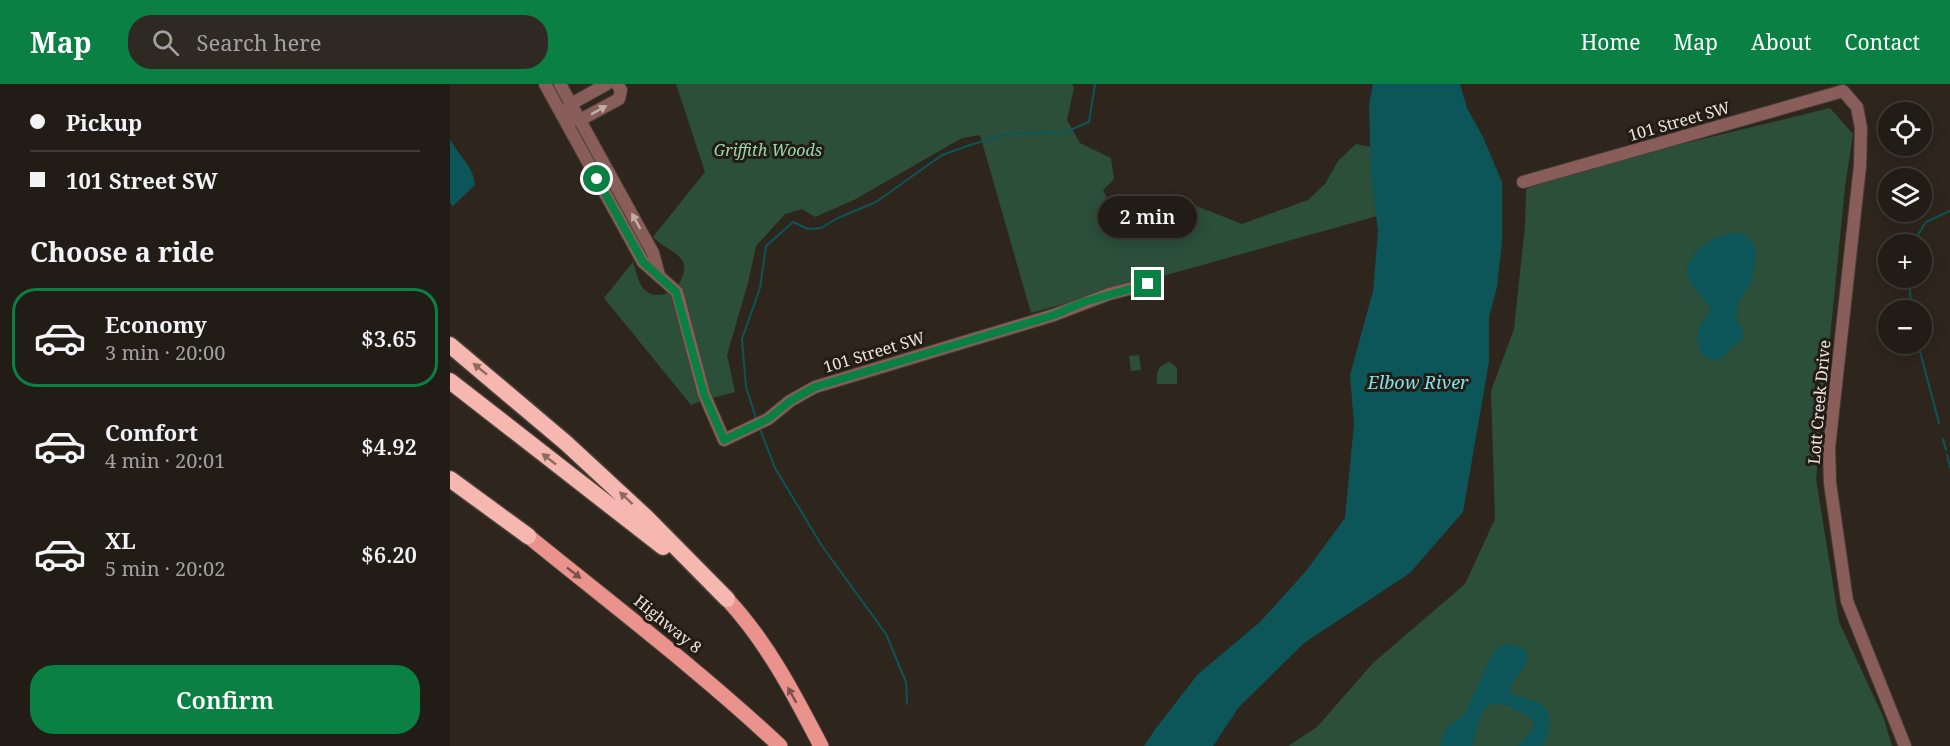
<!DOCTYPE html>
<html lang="en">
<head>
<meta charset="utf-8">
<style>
	:root { --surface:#221c16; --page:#2e2923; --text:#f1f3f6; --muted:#a2a1a1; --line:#3f3a35; --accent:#0b8043 }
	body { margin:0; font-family:"Noto Serif",serif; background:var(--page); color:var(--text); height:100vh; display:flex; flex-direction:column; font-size:22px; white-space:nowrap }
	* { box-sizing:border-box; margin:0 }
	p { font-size:20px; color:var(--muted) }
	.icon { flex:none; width:33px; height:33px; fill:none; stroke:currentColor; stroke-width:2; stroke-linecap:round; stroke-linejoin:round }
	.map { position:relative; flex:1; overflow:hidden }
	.sheet { display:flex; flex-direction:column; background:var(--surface); width:450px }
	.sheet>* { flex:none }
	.hud { display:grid; align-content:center; height:132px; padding:0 30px; background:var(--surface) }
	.buttons { position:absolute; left:1428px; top:18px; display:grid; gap:12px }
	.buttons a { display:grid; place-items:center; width:54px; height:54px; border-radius:50%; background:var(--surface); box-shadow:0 3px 15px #0003,0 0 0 2px var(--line); font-size:30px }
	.end { position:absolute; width:27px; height:27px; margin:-14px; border:8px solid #0b8043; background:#fff; box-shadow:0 0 0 3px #fff }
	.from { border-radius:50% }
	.bubble { position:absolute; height:42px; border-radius:21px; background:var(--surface); box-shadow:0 3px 15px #0003,0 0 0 2px var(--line); font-size:20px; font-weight:600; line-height:42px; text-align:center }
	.hud b { display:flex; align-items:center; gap:21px; height:57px; font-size:22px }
	.hud b+b { border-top:2px solid var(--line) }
	.hud i { width:15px; height:15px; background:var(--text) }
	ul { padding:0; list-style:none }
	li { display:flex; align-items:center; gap:18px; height:99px; margin:0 12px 9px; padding:0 18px; border:3px solid transparent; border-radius:24px }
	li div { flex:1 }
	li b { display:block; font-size:22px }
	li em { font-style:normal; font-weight:600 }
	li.active { border-color:var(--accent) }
	li>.icon { width:54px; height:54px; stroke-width:1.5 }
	h2 { padding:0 30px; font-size:27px; line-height:72px }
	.primary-button { display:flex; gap:12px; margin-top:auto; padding:12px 30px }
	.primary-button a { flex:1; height:69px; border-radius:24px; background:var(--accent); color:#fff; font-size:24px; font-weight:600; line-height:69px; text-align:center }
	header { display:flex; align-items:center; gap:36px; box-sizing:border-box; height:84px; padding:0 30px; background:var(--accent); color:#fff }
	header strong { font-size:28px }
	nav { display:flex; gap:33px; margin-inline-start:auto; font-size:21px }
	.search { width:420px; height:54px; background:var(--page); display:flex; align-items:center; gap:15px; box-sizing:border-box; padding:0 21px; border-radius:24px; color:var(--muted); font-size:22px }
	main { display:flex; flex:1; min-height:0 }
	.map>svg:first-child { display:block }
	.green { fill:#2b4f39 }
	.water { fill:#0c5558 }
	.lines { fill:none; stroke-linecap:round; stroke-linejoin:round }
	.stream { stroke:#0c5558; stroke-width:2 }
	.minor-casing { stroke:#494138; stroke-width:14 }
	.major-casing { stroke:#494138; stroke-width:17 }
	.highway-casing { stroke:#494138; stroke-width:19 }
	.minor { stroke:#895e5a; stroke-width:12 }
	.major { stroke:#ea938c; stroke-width:15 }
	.highway { stroke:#f6b7b0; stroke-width:16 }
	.oneway { fill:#c4b0aa }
	.oneway2 { fill:#8d6a62 }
	.oneway3 { fill:#7d524a }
	.route { stroke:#0b8043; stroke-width:8 }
	.labels { text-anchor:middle; stroke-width:6; stroke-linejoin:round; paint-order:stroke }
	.street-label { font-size:16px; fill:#ece6e0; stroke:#241c14 }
	.park-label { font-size:16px; font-style:italic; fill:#95dbae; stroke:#241c14 }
	.water-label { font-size:18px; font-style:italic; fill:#7de2e7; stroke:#241c14 }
</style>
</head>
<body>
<header>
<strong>Map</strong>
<div class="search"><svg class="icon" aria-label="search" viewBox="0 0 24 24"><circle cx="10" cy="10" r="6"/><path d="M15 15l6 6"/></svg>Search here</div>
<nav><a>Home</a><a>Map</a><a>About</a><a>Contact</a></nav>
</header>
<main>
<section class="sheet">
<div class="hud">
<b><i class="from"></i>Pickup</b>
<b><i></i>101 Street SW</b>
</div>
<h2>Choose a ride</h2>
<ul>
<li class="active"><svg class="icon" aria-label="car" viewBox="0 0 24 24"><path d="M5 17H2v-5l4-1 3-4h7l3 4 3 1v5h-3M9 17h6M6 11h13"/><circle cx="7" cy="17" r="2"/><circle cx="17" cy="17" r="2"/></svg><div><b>Economy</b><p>3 min · 20:00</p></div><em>$3.65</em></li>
<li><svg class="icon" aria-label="car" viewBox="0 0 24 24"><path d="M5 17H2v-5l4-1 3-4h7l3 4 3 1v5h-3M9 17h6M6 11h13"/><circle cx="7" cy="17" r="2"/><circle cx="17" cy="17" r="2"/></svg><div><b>Comfort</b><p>4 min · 20:01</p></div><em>$4.92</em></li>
<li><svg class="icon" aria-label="car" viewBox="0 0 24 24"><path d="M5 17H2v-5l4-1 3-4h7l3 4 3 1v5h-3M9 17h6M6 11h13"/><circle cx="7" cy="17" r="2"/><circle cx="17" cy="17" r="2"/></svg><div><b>XL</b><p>5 min · 20:02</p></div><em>$6.20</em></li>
</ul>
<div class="primary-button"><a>Confirm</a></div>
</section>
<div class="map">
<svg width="1500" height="662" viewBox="0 0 1500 662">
	<rect width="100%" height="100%" fill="#2e261d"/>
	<path class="green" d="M226,0h396l2,4 -7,32 13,23 31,15 3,21 -11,11 6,12 21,1 36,-9 76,30 66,-24 17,-16 13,-23 18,-17 26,5 24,59 -375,105 -51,-178 -18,3 -108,62 -39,17 -13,-8 -17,5 -29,32 -8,37 -21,72 8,37 -26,7 -31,-114c19,-30 -10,-32 -25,-48l52,-65z
		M1380,24l23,26 -8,53 -29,292 23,143 44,94 9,30h-604l29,-19 56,-64 92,-79 30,-65 -4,-128 23,-62 11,-103 1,-37 27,-10 100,-28z
		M183,178c6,20 9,39 36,31l3,2 29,106 -10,4 -87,-107z
		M689,271l2,15 -10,1 -2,-15z
		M720,278l7,6v16h-20c0,-13 0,-18 13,-22z"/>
	<path class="water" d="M923,0h87l7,24 16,29 19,45v60l-5,45 -8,30v45l-26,150 -53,61 -106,70 -65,64 -26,39h-69l12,-18 42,-54 62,-52 46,-51 39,-53 9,-94 -4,-49 23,-84 5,-60 -7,-54 -2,-73z
		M0,55c8,16 24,28 25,46l-22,21 -3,-3z
		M1288,148l11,6 6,10 1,7 -4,26 -14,22 -2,16 7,11 -2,11 -10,6 -5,8 -10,6c-17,-3 -21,-16 -17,-32 2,-8 10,-12 11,-21 -6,-9 -15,-17 -20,-27 -5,-10 -3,-17 4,-26 13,-16 24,-19 44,-23z
		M1059,560l16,5c9,19 -12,24 -15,41l3,5c8,3 17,4 24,7 18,7 13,31 6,44h-26l15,-15 2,-9c-7,-8 -16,-11 -24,-15 -33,-15 -30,22 -38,39h-32c6,-28 15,-18 26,-35l25,-55 6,-8z"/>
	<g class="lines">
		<path class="stream" d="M1462,160l14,-22 24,-11
			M1459,201l3,25
			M1468,260l21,79
			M307,337l-11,-34 -4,-48 18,-51 6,-42 27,-24 15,7 13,-1 17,-10 38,-16 66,-47 28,-10 39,-11 56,-2 24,-10 6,-38
			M310,345l15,39 47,78 64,88 20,48 1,22
			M1493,355l3,11
			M1497,371l3,12"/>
		<g class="minor-casing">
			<path id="minor" d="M95,0l98,178 34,30 27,102 20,46 44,-21 22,-18 25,-14 239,-72 55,-21 39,-10
				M110,0l93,169 6,22
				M118,25l3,-5 36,-20
				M124,35l6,1 39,-21 2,-9 -4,-6
				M1073,98l320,-91 14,16 4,21 -1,38 -31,282 1,35 17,118 58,145"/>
		</g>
		<g class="major-casing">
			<path id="major" d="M78,452c85,69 172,135 252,210
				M277,515c40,43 67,95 94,147"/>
		</g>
		<g class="highway-casing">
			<path id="highway" d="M0,261l116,98 81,75 80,81
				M0,297l213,166
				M0,395l78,57"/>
		</g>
		<use href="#minor" class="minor"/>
		<use href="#major" class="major"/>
		<use href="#highway" class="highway"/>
	</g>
	<defs><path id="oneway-solid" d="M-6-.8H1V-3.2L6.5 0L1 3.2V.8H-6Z" transform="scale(1.5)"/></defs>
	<g class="oneway">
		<use href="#oneway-solid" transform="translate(149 26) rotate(-29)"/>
		<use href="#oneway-solid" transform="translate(186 137) rotate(-119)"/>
	</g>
	<g class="oneway2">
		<use href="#oneway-solid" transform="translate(30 285) rotate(-141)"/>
		<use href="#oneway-solid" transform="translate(99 375) rotate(-142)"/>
		<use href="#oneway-solid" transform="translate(176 414) rotate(-137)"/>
	</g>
	<g class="oneway3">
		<use href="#oneway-solid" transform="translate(124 489) rotate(38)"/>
		<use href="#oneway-solid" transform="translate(342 611) rotate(-119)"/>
	</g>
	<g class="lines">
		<path class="route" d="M147,95l46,83 33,30 28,102 20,46 44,-21 22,-18 25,-14 239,-72 30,-13 64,-18"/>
	</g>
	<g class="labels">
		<g class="street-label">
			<text transform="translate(1229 37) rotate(-16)" y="6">101 Street SW</text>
			<text transform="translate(424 268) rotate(-17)" y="6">101 Street SW</text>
			<text transform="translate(1369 318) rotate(-85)" y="6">Lott Creek Drive</text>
			<text transform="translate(218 540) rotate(39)" y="6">Highway 8</text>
		</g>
		<g class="park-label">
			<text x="318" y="72">Griffith Woods</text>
		</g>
		<g class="water-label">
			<text x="968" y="305">Elbow River</text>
		</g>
	</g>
</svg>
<div class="buttons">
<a><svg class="icon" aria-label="locate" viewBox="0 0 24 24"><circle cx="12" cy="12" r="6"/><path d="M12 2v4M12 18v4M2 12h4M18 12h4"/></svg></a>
<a><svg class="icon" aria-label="layers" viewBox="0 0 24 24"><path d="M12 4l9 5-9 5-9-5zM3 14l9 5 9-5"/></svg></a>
<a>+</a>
<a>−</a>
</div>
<i class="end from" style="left:147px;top:95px"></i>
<i class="end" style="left:698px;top:200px"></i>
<div class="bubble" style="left:648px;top:112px;width:99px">2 min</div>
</div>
</main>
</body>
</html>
